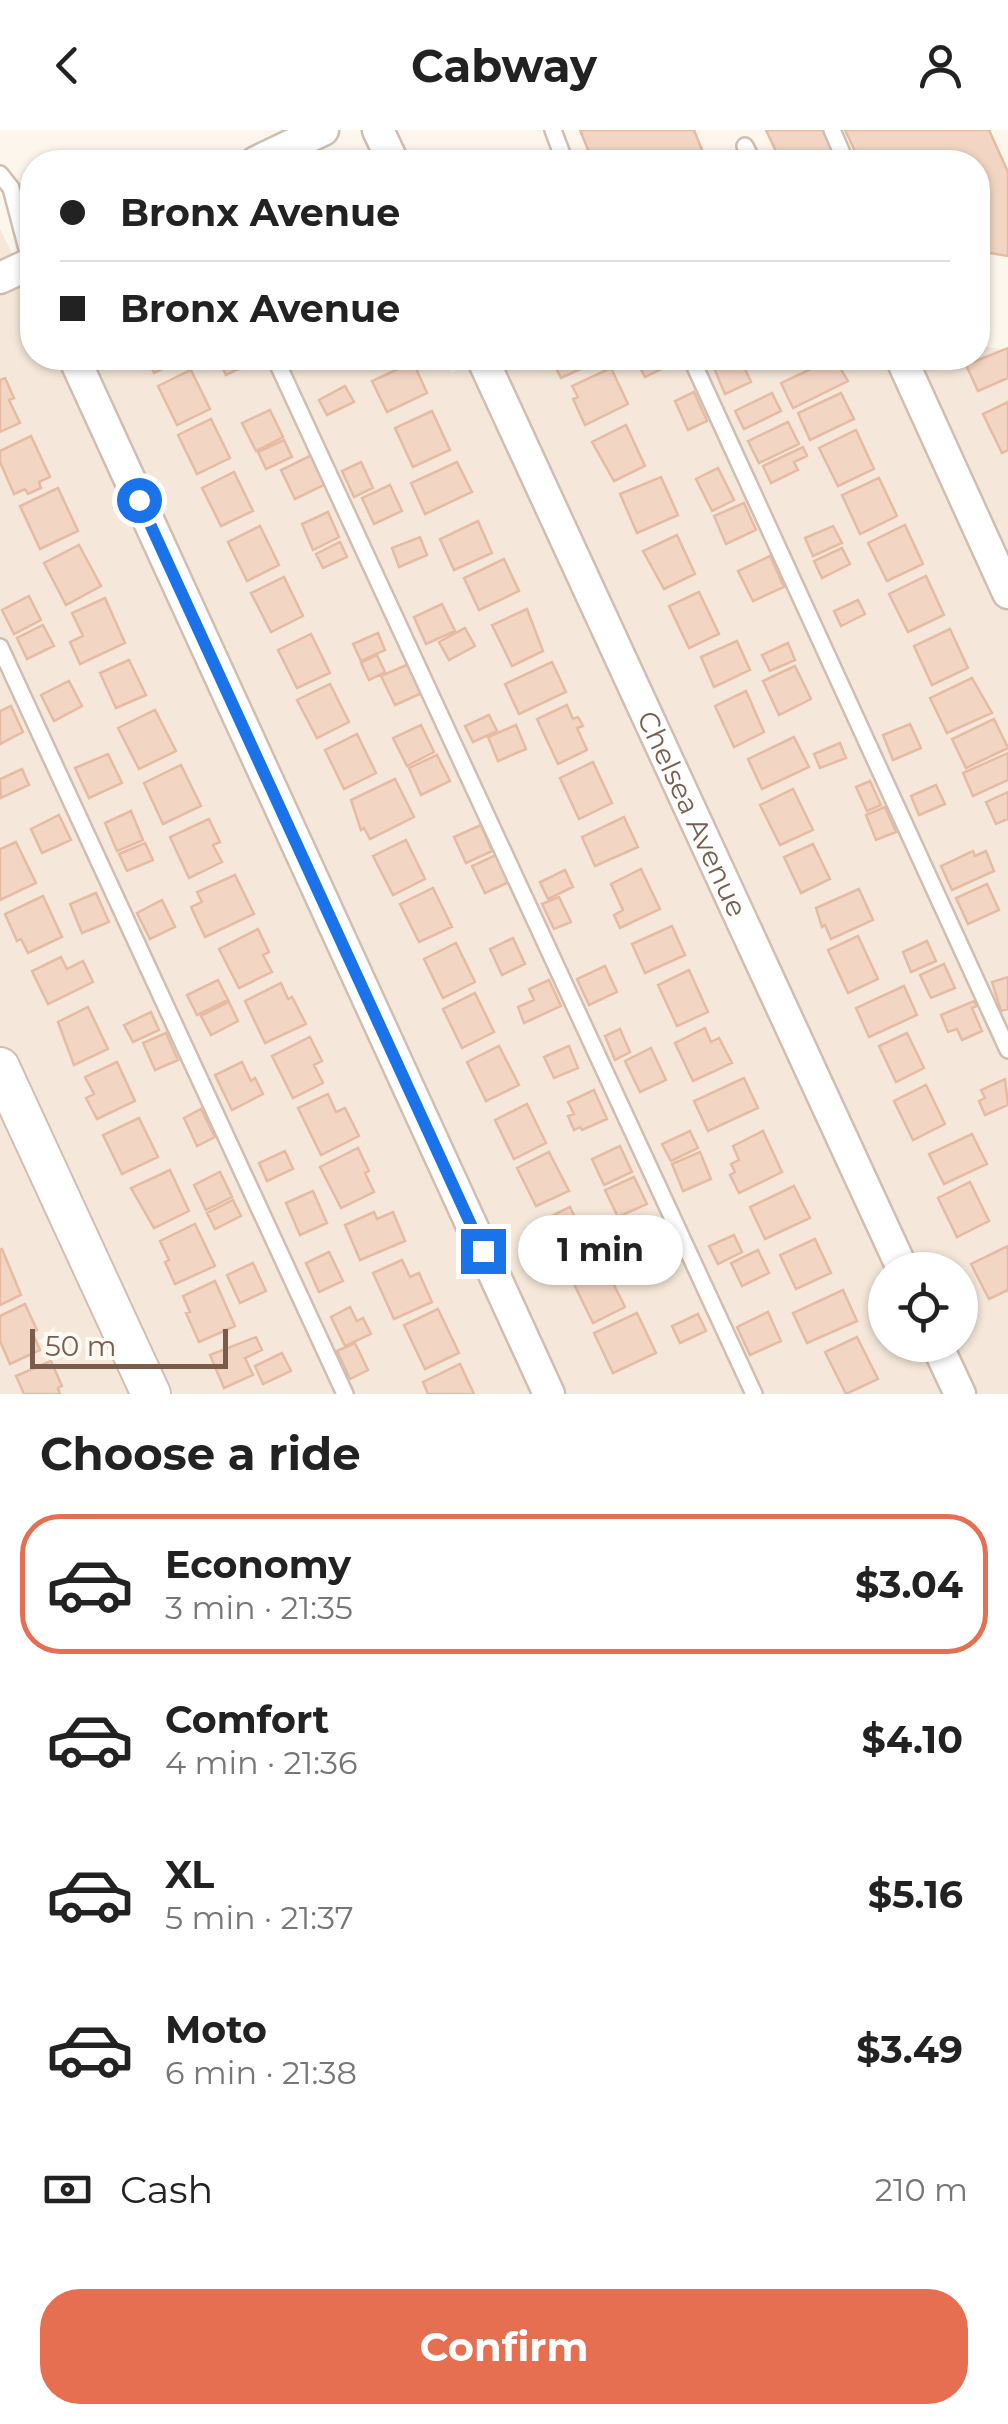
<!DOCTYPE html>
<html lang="en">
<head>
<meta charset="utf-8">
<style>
	:root { --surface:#fff; --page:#f2f2f2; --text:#222; --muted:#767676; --line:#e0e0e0; --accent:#e76f51 }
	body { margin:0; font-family:Montserrat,sans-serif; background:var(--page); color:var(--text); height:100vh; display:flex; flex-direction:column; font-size:38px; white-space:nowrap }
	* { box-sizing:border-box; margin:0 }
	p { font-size:32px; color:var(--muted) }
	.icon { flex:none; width:55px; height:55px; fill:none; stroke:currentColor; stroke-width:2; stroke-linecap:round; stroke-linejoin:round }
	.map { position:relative; height:1264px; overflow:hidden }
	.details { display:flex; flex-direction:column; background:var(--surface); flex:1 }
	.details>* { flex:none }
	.hud { position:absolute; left:20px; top:20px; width:970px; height:220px; border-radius:40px; box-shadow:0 2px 8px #0004; display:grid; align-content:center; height:220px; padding:0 40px; background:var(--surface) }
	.buttons { position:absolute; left:868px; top:1122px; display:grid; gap:20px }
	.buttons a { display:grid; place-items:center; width:110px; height:110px; border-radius:50%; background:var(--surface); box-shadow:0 2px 8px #0004; font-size:50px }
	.scale { position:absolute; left:30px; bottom:25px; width:198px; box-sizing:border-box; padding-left:10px; border:5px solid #7a5c4d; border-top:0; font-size:28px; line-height:35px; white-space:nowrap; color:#7a5c4d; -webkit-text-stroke:8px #fffaf3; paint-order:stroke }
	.end { position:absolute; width:45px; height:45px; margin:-22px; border:12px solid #1a73e8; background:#fff; box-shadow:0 0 0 5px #fff }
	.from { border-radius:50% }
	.bubble { position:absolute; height:70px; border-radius:35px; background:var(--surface); box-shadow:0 2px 8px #0004; font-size:32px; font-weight:700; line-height:70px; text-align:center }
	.hud b { display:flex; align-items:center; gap:35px; height:95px; font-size:38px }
	.hud b+b { border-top:2px solid var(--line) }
	.hud i { width:25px; height:25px; background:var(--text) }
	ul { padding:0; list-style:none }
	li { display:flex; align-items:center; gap:30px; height:140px; margin:0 20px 15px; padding:0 20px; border:5px solid transparent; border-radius:40px }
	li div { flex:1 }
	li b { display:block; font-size:38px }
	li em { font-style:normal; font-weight:700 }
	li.active { border-color:var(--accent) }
	li>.icon { width:90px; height:90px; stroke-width:1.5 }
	h2 { padding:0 40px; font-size:45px; line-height:120px }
	.pay { display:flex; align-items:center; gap:25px; height:110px; padding:0 40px; font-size:38px }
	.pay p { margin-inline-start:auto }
	.primary-button { display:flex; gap:20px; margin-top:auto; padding:20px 40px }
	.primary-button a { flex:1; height:115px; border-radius:40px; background:var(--accent); color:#fff; font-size:40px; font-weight:700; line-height:115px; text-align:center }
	header { display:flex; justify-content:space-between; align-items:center; height:130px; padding:0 40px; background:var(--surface); font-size:45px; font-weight:700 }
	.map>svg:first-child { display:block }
	.residential { fill:#f5e8da; fill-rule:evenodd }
	.building { fill:#f3d5c3; stroke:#e6bba3; stroke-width:2.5 }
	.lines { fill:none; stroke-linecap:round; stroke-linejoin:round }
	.service-casing { stroke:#d1beb0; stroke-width:20 }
	.minor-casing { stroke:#d1beb0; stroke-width:35 }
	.tertiary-casing { stroke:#d1beb0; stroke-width:42 }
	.service { stroke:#fff; stroke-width:15 }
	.minor { stroke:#fff; stroke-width:30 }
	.tertiary { stroke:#fff; stroke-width:38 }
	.route { stroke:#1a73e8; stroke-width:12 }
	.labels { text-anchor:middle; stroke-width:9; stroke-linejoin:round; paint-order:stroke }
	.street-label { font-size:28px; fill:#7a5c4d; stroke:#fffaf3 }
</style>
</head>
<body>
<header><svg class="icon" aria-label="back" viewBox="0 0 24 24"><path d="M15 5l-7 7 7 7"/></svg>Cabway<svg class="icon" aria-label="person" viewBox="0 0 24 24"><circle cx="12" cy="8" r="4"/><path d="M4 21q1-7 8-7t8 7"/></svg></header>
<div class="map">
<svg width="1008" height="1264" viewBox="0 0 1008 1264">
	<rect width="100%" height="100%" fill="#fdf6ec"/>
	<path class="residential" d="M0,99l32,64v65h411l8,15 35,-15h492v-13l30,6v1043h-1008zM885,1140h75v75h-75z"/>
	<path class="building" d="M580,0h114l9,22 -26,10h-84z
		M766,0h60l10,23 -20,9h-35z
		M845,0h144l19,42v84l-30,-5v-89h-118z
		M1008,218v30l-30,13 -12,-26z
		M147,228h38l-31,15z
		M218,228h33l2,4 -27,13z
		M551,228h53l-43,20z
		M635,228h32l4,6 -26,13z
		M740,228l11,24 -26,12 -11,-26z
		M834,228l14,23 -55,27 -12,-25z
		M413,232l14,31 -40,19 -15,-31z
		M611,238l17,36 -43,21 -12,-26 5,-2 -6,-11z
		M191,240l19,39 -33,16 -19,-39z
		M5,248l9,20 -5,2 11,23 -20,9v-52z
		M345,256l9,16 -27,13 -8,-15z
		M694,262l13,29 -19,9 -13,-29z
		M772,263l9,18 -37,18 -9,-18z
		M841,263l13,26 -44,21 -12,-27z
		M1008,272v48l-6,3 -19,-39z
		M270,280l13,27 -27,14 -14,-28z
		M432,281l18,39 -37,17 -18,-39z
		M211,289l19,39 -33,16 -19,-39z
		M788,292l11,22 -40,19 -11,-22z
		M626,295l19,41 -31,15 -22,-39z
		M856,300l18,39 -36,17 -19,-38z
		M31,306l19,41 -11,5 2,6 -13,6 -3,-5 -11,5 -14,-32v-11z
		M284,310l8,17 -26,12 -8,-17z
		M803,317l4,9 -13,6 4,8 -27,13 -8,-17z
		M312,325l14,29 -31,15 -14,-29z
		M361,332l12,26 -19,9 -12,-26z
		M457,332l15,30 -47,22 -14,-31z
		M718,338l16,32 -22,11 -16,-32z
		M234,342l19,39 -32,15 -19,-38z
		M661,347l17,38 -41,18 -17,-39z
		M879,348l18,38 -37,18 -18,-39z
		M390,355l12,26 -28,13 -12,-26z
		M58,358l20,43 -38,18 -20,-43z
		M744,373l12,27 -30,14 -12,-28z
		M328,382l11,25 -26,13 -11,-26z
		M478,391l14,32 -38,17 -14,-31z
		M905,395l18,39 -36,17 -19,-38z
		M260,396l19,39 -32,16 -19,-39z
		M833,396l9,17 -29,13 -8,-18z
		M677,405l18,39 -31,15 -21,-38z
		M420,407l7,18 -28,12 -7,-19z
		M340,412l7,15 -24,11 -7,-14z
		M79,415l22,41 -35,19 -22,-42z
		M842,418l8,16 -28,14 -8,-17z
		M770,426l14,31 -31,14 -15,-30z
		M504,429l15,32 -40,19 -15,-32z
		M926,446l18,39 -36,17 -19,-38z
		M284,447l19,39 -32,16 -20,-39z
		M699,462l20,42 -30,14 -20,-42z
		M29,466l12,24 -27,14 -12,-24z
		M105,468l20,45 -45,21 -10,-22 13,-6 -11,-23z
		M858,470l7,14 -24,12 -7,-15z
		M442,474l13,27 -29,13 -12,-27z
		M527,479l16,42 -31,15 -20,-41z
		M43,495l11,21 -27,13 -10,-21z
		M465,498l10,18 -26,14 -10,-18z
		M950,499l18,39 -36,17 -18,-39z
		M378,503l7,17 -24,11 -8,-17z
		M311,504l19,39 -33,15 -19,-38z
		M737,511l13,29 -36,17 -13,-30z
		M788,513l7,17 -25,11 -8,-16z
		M377,525l8,17 -16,8 -8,-17z
		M129,530l17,35 -30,13 -16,-35z
		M552,532l14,30 -47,22 -14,-30z
		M409,534l13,29 -27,12 -14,-29z
		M795,536l16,33 -32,16 -16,-34z
		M972,548l20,35 -45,20 -17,-35z
		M69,551l13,25 -28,15 -13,-26z
		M330,554l19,38 -32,16 -20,-38z
		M746,561l18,41 -30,15 -19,-41z
		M567,575l6,14 5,-2 5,9 -6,2 10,22 -29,14 -21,-45z
		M11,576l12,26 -23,12v-33z
		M155,580l21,41 -37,18 -21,-41z
		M489,585l8,16 -24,11 -8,-16z
		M994,589l14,29 -42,20 -14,-29z
		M910,594l11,24 -28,12 -10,-25z
		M421,595l13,27 -27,14 -14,-28z
		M516,595l10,24 -28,12 -10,-24z
		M357,604l19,39 -32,16 -19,-39z
		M794,607l15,30 -47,22 -14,-30z
		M840,613l6,15 -26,10 -6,-14z
		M1008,623v27l-35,16 -10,-23z
		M108,624l14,29 -33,15 -14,-30z
		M437,625l13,26 -29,14 -12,-27z
		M593,632l19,41 -33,16 -19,-41z
		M181,635l20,41 -38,18 -19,-41z
		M22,639l7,16 -28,13 -1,-19z
		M395,649l19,38 -44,22 -6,-11 -3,2 -10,-30z
		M870,651l11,24 -14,6 -11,-24z
		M936,655l9,19 -26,11 -8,-19z
		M793,659l20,41 -33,15 -20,-40z
		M1008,662v27l-12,5 -10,-22z
		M885,677l11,25 -20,8 -10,-25z
		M131,681l12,29 -26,11 -12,-28z
		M59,685l12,25 -29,13 -11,-24z
		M624,687l14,30 -43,19 -13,-29z
		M209,689l11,23 -7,3 9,17 -33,16 -19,-41z
		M481,695l11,26 -26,12 -12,-26z
		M406,710l19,39 -32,16 -20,-39z
		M16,712l20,41 -36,17v-51z
		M145,713l8,17 -26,11 -8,-17z
		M813,714l17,35 -29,14 -17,-36z
		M973,721l2,5 11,-5 8,20 -42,19 -11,-24z
		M496,725l13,27 -24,11 -13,-27z
		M641,739l19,40 -40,19 -6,-13 9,-5 -12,-26z
		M565,740l8,17 -25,12 -8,-17z
		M235,745l19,39 -49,23 -14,-30 11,-5 -5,-10z
		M987,754l12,26 -31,14 -12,-26z
		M433,758l19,39 -33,15 -19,-38z
		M859,759l14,31 -42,19 -6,-14 -3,2 -6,-19z
		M96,763l13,29 -27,11 -12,-29z
		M43,766l19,41 -34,16 -7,-14 -4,2 -12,-27z
		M559,767l12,25 -17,7 -12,-25z
		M162,770l13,27 -25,12 -13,-26z
		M672,796l13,29 -40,18 -13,-29z
		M258,799l11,23 -6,3 9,17 -33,16 -20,-39z
		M858,806l20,43 -30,14 -20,-43z
		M513,808l12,26 -23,11 -12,-26z
		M927,811l9,20 -25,11 -8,-20z
		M456,813l19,39 -32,16 -19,-39z
		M61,827l6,12 16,-8 10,21 -45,22 -16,-33z
		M944,834l11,24 -24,10 -11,-23z
		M605,836l12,26 -28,13 -12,-26z
		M689,840l19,42 -31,14 -19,-41z
		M1008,847v32l-7,2 -9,-29z
		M218,850l10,20 -31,15 -10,-20z
		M549,850l12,26 -37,17 -6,-16 16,-7 -5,-11z
		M281,853l7,16 4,-2 14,27 -41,19 -20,-42z
		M904,856l13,29 -48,22 -13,-29z
		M475,863l19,39 -32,16 -19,-39z
		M974,871l3,5 -5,2 10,23 -20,9 -5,-11 -9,3 -7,-17z
		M229,872l9,19 -27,14 -10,-19z
		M88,877l20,42 -34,16 -16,-43z
		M151,882l8,18 -26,12 -9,-17z
		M705,898l6,14 8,-4 13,25 -39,18 -18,-38z
		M620,899l10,23 -15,8 -10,-24z
		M166,903l12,27 -23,10 -12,-27z
		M907,903l17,35 -28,14 -17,-36z
		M310,907l12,24 -8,4 9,18 -30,15 -21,-42z
		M499,916l20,39 -33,16 -19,-39z
		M569,916l9,22 -24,10 -10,-21z
		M651,918l15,32 -26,12 -15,-31z
		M117,932l18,39 -38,18 -11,-21 8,-4 -9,-17z
		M242,932l9,19 4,-3 8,16 -31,16 -17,-35z
		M744,948l14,30 -50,23 -14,-30z
		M1005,949l3,26 -23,10 -6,-14 6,-3 -4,-8z
		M926,955l19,39 -32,16 -19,-39z
		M594,960l13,29 -25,11 -2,-3 -6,3 -6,-14 6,-2 -6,-12z
		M328,964l8,18 9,-4 14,28 -38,19 -23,-47z
		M527,974l19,39 -32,16 -19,-39z
		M201,979l14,28 -18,9 -13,-28z
		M139,988l19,39 -36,17 -19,-39z
		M690,1001l8,17 -27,13 -9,-17z
		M763,1001l19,41 -43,21 -9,-18 5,-3 -4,-8 8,-4 -6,-14z
		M972,1004l15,30 -43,20 -15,-30z
		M620,1016l12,26 -28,13 -12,-26z
		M358,1018l11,23 -4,2 9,19 -33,16 -21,-41z
		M285,1021l8,18 -26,12 -8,-18z
		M549,1022l20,39 -33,15 -19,-38z
		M700,1022l11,27 -28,12 -11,-27z
		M170,1040l19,41 -35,17 -23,-40z
		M220,1042l12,25 -26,13 -12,-25z
		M634,1047l13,27 -29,13 -13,-27z
		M970,1052l19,39 -32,16 -19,-39z
		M794,1056l16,32 -45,21 -15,-32z
		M313,1061l14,32 -27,12 -14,-32z
		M233,1070l8,16 -26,13 -8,-16z
		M570,1077l19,39 -32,16 -20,-39z
		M374,1082l3,7 16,-7 12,29 -45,19 -15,-35z
		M195,1094l20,42 -40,18 -10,-22 4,-2 -9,-19z
		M657,1102l10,21 -28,14 -10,-22z
		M734,1105l8,17 -24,12 -9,-18z
		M815,1109l16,34 -35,16 -16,-34z
		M1008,1116v44l-19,9 -18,-35z
		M2,1119l19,46 -21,10v-55z
		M758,1120l11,23 -27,13 -11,-23z
		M329,1122l14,29 -24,11 -13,-29z
		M402,1130l8,17 9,-4 13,29 -38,17 -21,-46z
		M253,1133l13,28 -26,12 -13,-28z
		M606,1139l19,38 -32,16 -19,-39z
		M215,1151l20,45 -36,16 -13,-29 4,-1 -7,-16z
		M843,1160l14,31 -50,22 -14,-30z
		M25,1174l12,26 -5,2 8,18 -30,14 -10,-23v-25z
		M350,1177l7,14 6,-3 8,16 -26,12 -14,-29z
		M438,1179l21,44 -34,16 -21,-44z
		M768,1182l13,29 -31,14 -13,-28z
		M637,1183l19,40 -43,20 -19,-40z
		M698,1184l8,17 -26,12 -8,-17z
		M256,1207l6,13 -17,8 8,17 -29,13 -14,-33z
		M857,1207l21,42 -32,15 -21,-42z
		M355,1213l13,27 -18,9 -13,-28z
		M282,1223l9,18 -28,13 -8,-18z
		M51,1231l11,25 -4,2 2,6h-36l-8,-18z
		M460,1234l14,30h-46l-5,-12z"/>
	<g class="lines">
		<g class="service-casing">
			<path id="service" d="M553,0l12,32
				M832,0l14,32
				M745,16l8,16
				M0,44l11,14 20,76
				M275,228l479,1036
				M691,228l317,692
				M0,517l345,747"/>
		</g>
		<g class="minor-casing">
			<g id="minor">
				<path d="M378,0l15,32"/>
				<path d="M256,32l67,-32"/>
				<path d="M0,148l32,-15"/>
				<path d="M74,228l475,1036"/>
				<path id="s1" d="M482,228l421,912"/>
				<path d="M901,228l107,235"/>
				<path d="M937,1215l23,49"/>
			</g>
		</g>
		<g class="tertiary-casing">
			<path id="tertiary" d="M0,937l151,327"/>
		</g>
		<use href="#service" class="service"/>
		<use href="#minor" class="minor"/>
		<use href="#tertiary" class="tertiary"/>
	</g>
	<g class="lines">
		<path class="route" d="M139,370l344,751"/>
	</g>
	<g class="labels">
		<g class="street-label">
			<text dy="10" stroke="none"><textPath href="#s1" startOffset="502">Chelsea Avenue</textPath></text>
		</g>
	</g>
</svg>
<div class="buttons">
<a><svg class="icon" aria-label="locate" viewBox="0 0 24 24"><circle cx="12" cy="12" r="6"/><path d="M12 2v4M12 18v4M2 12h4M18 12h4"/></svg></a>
</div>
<div class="scale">50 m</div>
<i class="end from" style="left:139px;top:370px"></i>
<i class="end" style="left:483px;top:1121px"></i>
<div class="bubble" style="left:518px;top:1085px;width:165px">1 min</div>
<div class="hud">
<b><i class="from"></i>Bronx Avenue</b>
<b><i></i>Bronx Avenue</b>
</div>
</div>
<section class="details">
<h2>Choose a ride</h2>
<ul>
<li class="active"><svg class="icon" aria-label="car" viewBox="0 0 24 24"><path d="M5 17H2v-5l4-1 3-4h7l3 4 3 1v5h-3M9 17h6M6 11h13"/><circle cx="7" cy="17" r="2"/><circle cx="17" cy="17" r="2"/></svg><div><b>Economy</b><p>3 min · 21:35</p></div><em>$3.04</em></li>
<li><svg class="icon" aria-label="car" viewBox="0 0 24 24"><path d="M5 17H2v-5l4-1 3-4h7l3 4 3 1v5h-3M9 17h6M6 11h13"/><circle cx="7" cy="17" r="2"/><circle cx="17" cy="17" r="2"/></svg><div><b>Comfort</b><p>4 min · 21:36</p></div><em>$4.10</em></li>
<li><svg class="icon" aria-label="car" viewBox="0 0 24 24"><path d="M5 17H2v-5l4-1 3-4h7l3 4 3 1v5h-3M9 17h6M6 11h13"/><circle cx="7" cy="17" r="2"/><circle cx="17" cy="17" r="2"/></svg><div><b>XL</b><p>5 min · 21:37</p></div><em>$5.16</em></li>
<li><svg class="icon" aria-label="car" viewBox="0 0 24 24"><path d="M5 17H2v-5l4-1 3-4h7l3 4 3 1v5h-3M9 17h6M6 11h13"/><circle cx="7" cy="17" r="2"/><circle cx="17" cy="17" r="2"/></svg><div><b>Moto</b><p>6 min · 21:38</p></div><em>$3.49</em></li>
</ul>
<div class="pay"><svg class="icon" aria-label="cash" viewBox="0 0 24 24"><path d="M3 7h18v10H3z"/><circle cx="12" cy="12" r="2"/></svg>Cash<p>210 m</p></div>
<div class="primary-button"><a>Confirm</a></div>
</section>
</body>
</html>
